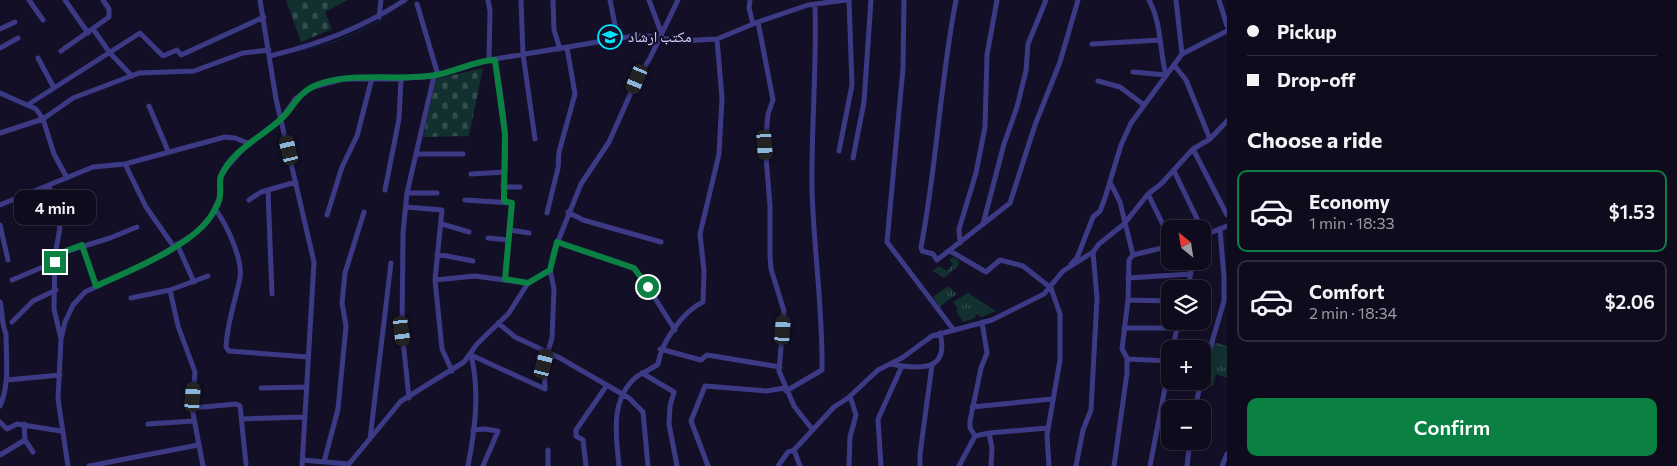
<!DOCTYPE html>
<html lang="en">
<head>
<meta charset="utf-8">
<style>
	:root { --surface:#0e0b1c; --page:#1c1929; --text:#f1f3f6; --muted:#9b9ba3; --line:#2e2b3b; --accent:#0b8043 }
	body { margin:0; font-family:Commissioner,"Noto Naskh Arabic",sans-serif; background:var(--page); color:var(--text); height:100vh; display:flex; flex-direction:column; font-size:19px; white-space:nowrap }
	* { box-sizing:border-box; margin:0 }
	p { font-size:16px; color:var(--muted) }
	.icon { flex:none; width:28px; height:28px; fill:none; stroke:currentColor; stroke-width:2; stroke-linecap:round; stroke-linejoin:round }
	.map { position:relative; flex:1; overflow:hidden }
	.sheet { display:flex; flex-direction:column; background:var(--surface); width:450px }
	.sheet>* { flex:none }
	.top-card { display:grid; align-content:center; height:110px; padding:0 20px; background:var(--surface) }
	.needle { width:32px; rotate:330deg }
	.fabs { position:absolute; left:1161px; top:220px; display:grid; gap:10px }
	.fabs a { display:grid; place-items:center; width:50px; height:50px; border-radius:10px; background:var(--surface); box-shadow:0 2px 8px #0003,0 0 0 1px var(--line); font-size:25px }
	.end { position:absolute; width:22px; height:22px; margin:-11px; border:6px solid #0b8043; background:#fff; box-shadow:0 0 0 2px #fff }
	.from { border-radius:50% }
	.bubble { position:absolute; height:35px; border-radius:10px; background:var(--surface); box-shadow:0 2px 8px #0003,0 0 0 1px var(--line); font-size:16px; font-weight:600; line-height:35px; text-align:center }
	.car { position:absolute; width:15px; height:30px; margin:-15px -8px; border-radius:6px; box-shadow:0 0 4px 1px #0007; background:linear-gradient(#222 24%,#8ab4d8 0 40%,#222 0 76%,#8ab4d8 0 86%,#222 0) }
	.top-card b { display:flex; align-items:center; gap:18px; height:48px; font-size:19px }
	.top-card b+b { border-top:1px solid var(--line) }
	.top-card i { width:12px; height:12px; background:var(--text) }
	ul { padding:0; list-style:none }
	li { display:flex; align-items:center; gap:15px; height:82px; margin:0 10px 8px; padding:0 10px; border:2px solid var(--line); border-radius:10px }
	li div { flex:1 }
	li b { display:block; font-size:19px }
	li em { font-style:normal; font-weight:600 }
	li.on { border-color:var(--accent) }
	li>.icon { width:45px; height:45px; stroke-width:1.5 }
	h2 { padding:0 20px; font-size:22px; line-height:60px }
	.cta { display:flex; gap:10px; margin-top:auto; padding:10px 20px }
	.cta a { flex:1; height:58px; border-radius:10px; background:var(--accent); color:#fff; font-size:20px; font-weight:600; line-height:58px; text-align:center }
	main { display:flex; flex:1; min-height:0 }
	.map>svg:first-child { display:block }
	.grass { fill:url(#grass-tufts) }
	.cemetery { fill:url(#cemetery-stones) }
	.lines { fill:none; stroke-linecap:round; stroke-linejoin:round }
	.stream { stroke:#0c2248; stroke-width:1 }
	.minor { stroke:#3d3a85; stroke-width:5 }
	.route { stroke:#0b8043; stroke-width:6 }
	.labels { text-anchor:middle; stroke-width:4.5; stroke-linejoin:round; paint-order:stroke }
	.poi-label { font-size:15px; fill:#d9d4ff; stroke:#130f26; text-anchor:start }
</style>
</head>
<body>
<main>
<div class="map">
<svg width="1227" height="466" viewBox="0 0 1227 466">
	<defs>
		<pattern id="grass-tufts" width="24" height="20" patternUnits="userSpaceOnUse" patternTransform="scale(1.25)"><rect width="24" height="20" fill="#12302f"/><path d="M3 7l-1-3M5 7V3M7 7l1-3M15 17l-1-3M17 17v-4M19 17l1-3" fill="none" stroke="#344d4e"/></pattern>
		<pattern id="cemetery-stones" width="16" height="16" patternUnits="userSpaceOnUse" patternTransform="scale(1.25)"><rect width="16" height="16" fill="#12302f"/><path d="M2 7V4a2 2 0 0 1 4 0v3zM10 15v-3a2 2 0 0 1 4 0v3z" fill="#344d4e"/></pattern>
	</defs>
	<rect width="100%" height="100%" fill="#130f26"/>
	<path class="grass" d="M953,257l5,3 1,5 -15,13 -11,-7 5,-5 9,5 6,-7 -4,-4z
		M948,286l9,8 -18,13 -6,-10z
		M968,293l28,18 -14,6 -6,-3 -1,4 -12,4 -7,-11 2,-2 -5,-7z
		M1213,342l14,4v32l-11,-4 -3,12 -9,-3z
		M1199,402l12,3 -4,20 -4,-1 -1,-15h-4z"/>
	<path class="cemetery" d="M286,0h62l-23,12 7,17 -31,13z
		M483,68l-14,68 -46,1 13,-58z"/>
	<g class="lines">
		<path class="stream" d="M298,51l36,-9 39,-17 23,-17"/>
		<path class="minor" d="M29,0l14,20
			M65,0l23,33
			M260,0l16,99 38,163 -12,204
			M488,0l2,11 -1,49
			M521,0l2,54 12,85
			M553,0l1,30 6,19
			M610,0l8,40
			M649,0l12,32
			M750,0l-1,8 4,16
			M904,0l-1,68 -16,174 66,87
			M956,0c-16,82 -19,165 -35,247l1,4 11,3 4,6 73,-57 25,-78 25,-63 18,-62
			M1176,0l6,54
			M1219,0l8,26
			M417,4l21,71
			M379,17l2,-17
			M758,22l15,78 -5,14 -3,31 5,61v50l1,13 13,42 -5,60 15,35 18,23
			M0,29l15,-7
			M93,29l17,24 22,23
			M1092,44l68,-4
			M0,48l18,-10
			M61,51l48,-34v-8l-6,-9
			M270,56c52,-13 90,-27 135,-56
			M38,58l16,30
			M495,60c7,41 15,85 8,127h17
			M1174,65l12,15 24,59
			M1133,72l33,3c-7,-26 -4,-51 -17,-75
			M1098,81l22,6 24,18
			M0,93l36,16 7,10 11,35 13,24
			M29,104l111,-71 23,23 14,-6 4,5 83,-38
			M149,106l19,45
			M0,133l43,-14 30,-21 66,-25 55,-2 49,-18 26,-3
			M1193,149l34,66
			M839,151l13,-66 -3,-85
			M416,154h47
			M853,158l11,-56 7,-102
			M125,164l21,43 28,40
			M1174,171l28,58
			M471,174l34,-2
			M1111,184l9,18 13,53 -4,5 -1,40 -6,49 5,9v15l-13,93
			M49,186l11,42 -5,27 -1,54 7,30 -3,60 10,67
			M268,190l4,104
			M385,190l14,-71 2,-40
			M407,193h30
			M1148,194l22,45
			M249,200l12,-8 35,-10
			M465,200l47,3 -7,76
			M0,205l93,-38 32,-3 100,-27 10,1 15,6
			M406,207l36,3 -7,70 7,69 10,22
			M215,209c11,14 28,50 25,69 -5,24 -13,45 -14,69l3,4 79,6
			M568,212l15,8 78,22
			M547,213l11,-45 1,-16 16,-58 -8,-46
			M327,215l15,-48 15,-31 15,-58
			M442,224l27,8
			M983,224l21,-80 13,-37 9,-36 2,-27 18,-44
			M0,225l8,35
			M510,230l19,3
			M1202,236l25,-10
			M488,238l21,2
			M557,242l77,26 14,19 27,43
			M960,243l-1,-14 17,-56 9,-46 2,-72 10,-55
			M177,244l17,38
			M82,245l14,41
			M950,251l36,21 14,-12 23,6 28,22 9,26v46l-13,75 2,31
			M437,254l36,7
			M55,255l55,-17 27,-11
			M1133,255l37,-9
			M1071,264l6,-6 16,-41 7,-6 5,-13 16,-53 10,-22 51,-69 45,-23
			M1128,278l63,-4
			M12,280l43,-18
			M435,280l40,-4 53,7
			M1188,289l3,-19 -1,-9
			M170,290l8,36 17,46 -3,36 11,58
			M131,298l39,-8 38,-14
			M1128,300l42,1
			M0,302c3,11 1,21 6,32 0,24 4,50 -6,72
			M12,322l21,-21 23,-11
			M498,323l17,14 45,21 69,40 14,14 5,54
			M1124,328h52
			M61,339l4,-17 8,-17 12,-13 68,-32 44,-28 14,-16 9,-19v-20l7,-10 15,-17 40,-32 14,-20 17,-11 30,-8h51l40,-3 55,-16 145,-24h14l32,5 37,-2 41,-17 50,-17 38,-5
			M660,349l41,11 6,-5 73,12
			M1172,349l7,-28
			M471,355l74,34
			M1127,359l43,2
			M890,364c28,5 60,9 50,-31
			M642,373l32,19 -4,14 -1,18 8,42
			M1202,376l22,-75v-24l-4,-48
			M7,380l53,-5
			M261,388l45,-1
			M545,389l-1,-25 8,-26 2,-49 -4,-19 4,-19 27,-67 28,-42 28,-63 13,-21 28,-58
			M786,391l36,-21c1,-59 -8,-119 -10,-179 -1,-62 5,-124 3,-186
			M409,398l-7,-67 1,-98 4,-40 27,-117
			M972,407l80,-8
			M192,408l44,-4 4,2 6,58
			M1195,409l6,-28
			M242,419l63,-2
			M0,422l7,7 10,-5 44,7
			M24,424l1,16 8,12
			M148,424l46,-3
			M473,430l11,-1 14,2 -15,35
			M989,433l3,15 -1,18
			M975,436l-5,-8v-7l11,-53 6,-15 -5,-31
			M370,439l21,-176
			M548,450v16
			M794,450l6,16
			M0,455l25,-15
			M302,460l47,4 52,-63 63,-39 13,-18 32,-31 19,-30 22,-13
			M324,462l14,-53 8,-83 -4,-23 3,-30 19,-61
			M89,466l109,-21
			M468,466c7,-36 12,-75 3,-111
			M586,466l-3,-26 -7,-4v-6l31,-45
			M619,466c-3,-31 -9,-65 16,-88 7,-6 16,-8 23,-14 3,-21 25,-53 45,-62l1,-31 -4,-37 19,-80 3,-56 -5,-59
			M708,466l-17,-45 14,-35 61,5 19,-3
			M778,466l10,-14 6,-2 40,-43 14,-9 30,-28 24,-12 30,-22 60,-16 52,-26 19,-23 30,-19 6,-8 25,-20 24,-30 13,-10 32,-35 17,-10 17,-18
			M849,466l1,-29 6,-22 -6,-19
			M881,466l-3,-47 24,-53
			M920,466v-12l12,-89
			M959,466l16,-30 14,-3 59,-5
			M1076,466l7,-36 8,-20 6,-112 -4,-46
			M1150,466l20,-104
			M1187,466l3,-25
			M1222,466l5,-12"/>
	</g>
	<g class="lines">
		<path class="route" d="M55,262v-7l27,-10 14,41c33,-15 96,-40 115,-70 4,-6 9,-15 9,-21 1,-6 -1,-13 1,-19 11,-26 41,-39 60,-57 12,-11 16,-24 31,-32 35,-17 86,-5 124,-12 19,-3 40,-15 59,-15l10,74 -1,67 8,2 -7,76 23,4 22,-13 7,-28 77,26 14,19"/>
	</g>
	<defs>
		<g id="school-ring" transform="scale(1.25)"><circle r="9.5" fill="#130f26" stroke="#00e5ff" stroke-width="1.5"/><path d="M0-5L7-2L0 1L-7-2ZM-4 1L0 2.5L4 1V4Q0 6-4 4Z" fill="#00e5ff"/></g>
	</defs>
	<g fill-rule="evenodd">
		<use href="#school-ring" x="610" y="37"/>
	</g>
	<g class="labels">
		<g class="poi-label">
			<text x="628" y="42">مکتب ارشاد</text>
		</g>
	</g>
</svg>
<div class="fabs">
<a><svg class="needle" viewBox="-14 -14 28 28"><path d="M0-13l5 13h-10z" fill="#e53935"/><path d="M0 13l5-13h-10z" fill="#9b9ba3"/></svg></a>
<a><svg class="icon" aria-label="layers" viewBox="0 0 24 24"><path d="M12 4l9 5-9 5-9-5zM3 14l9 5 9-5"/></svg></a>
<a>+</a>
<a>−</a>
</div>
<i class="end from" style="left:648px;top:287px"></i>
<i class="end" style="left:55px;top:262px"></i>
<div class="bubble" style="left:14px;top:190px;width:82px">4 min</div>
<i class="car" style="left:637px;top:79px;rotate:203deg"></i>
<i class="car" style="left:765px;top:145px;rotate:176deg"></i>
<i class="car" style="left:289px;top:150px;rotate:347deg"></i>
<i class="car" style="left:783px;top:330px;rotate:4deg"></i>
<i class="car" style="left:402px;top:331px;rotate:173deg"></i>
<i class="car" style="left:544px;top:364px;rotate:14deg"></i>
<i class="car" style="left:193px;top:397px;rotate:4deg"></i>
</div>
<section class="sheet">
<div class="top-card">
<b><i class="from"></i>Pickup</b>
<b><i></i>Drop-off</b>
</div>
<h2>Choose a ride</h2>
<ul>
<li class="on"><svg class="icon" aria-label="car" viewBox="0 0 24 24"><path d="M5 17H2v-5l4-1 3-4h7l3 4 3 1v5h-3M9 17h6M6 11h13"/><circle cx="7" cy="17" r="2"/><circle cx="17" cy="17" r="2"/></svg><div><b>Economy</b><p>1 min · 18:33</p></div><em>$1.53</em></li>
<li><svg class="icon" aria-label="car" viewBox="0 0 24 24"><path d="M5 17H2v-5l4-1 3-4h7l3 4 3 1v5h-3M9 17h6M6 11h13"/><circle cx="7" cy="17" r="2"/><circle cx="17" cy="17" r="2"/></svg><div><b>Comfort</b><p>2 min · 18:34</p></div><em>$2.06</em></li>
</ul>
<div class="cta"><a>Confirm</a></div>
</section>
</main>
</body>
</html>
